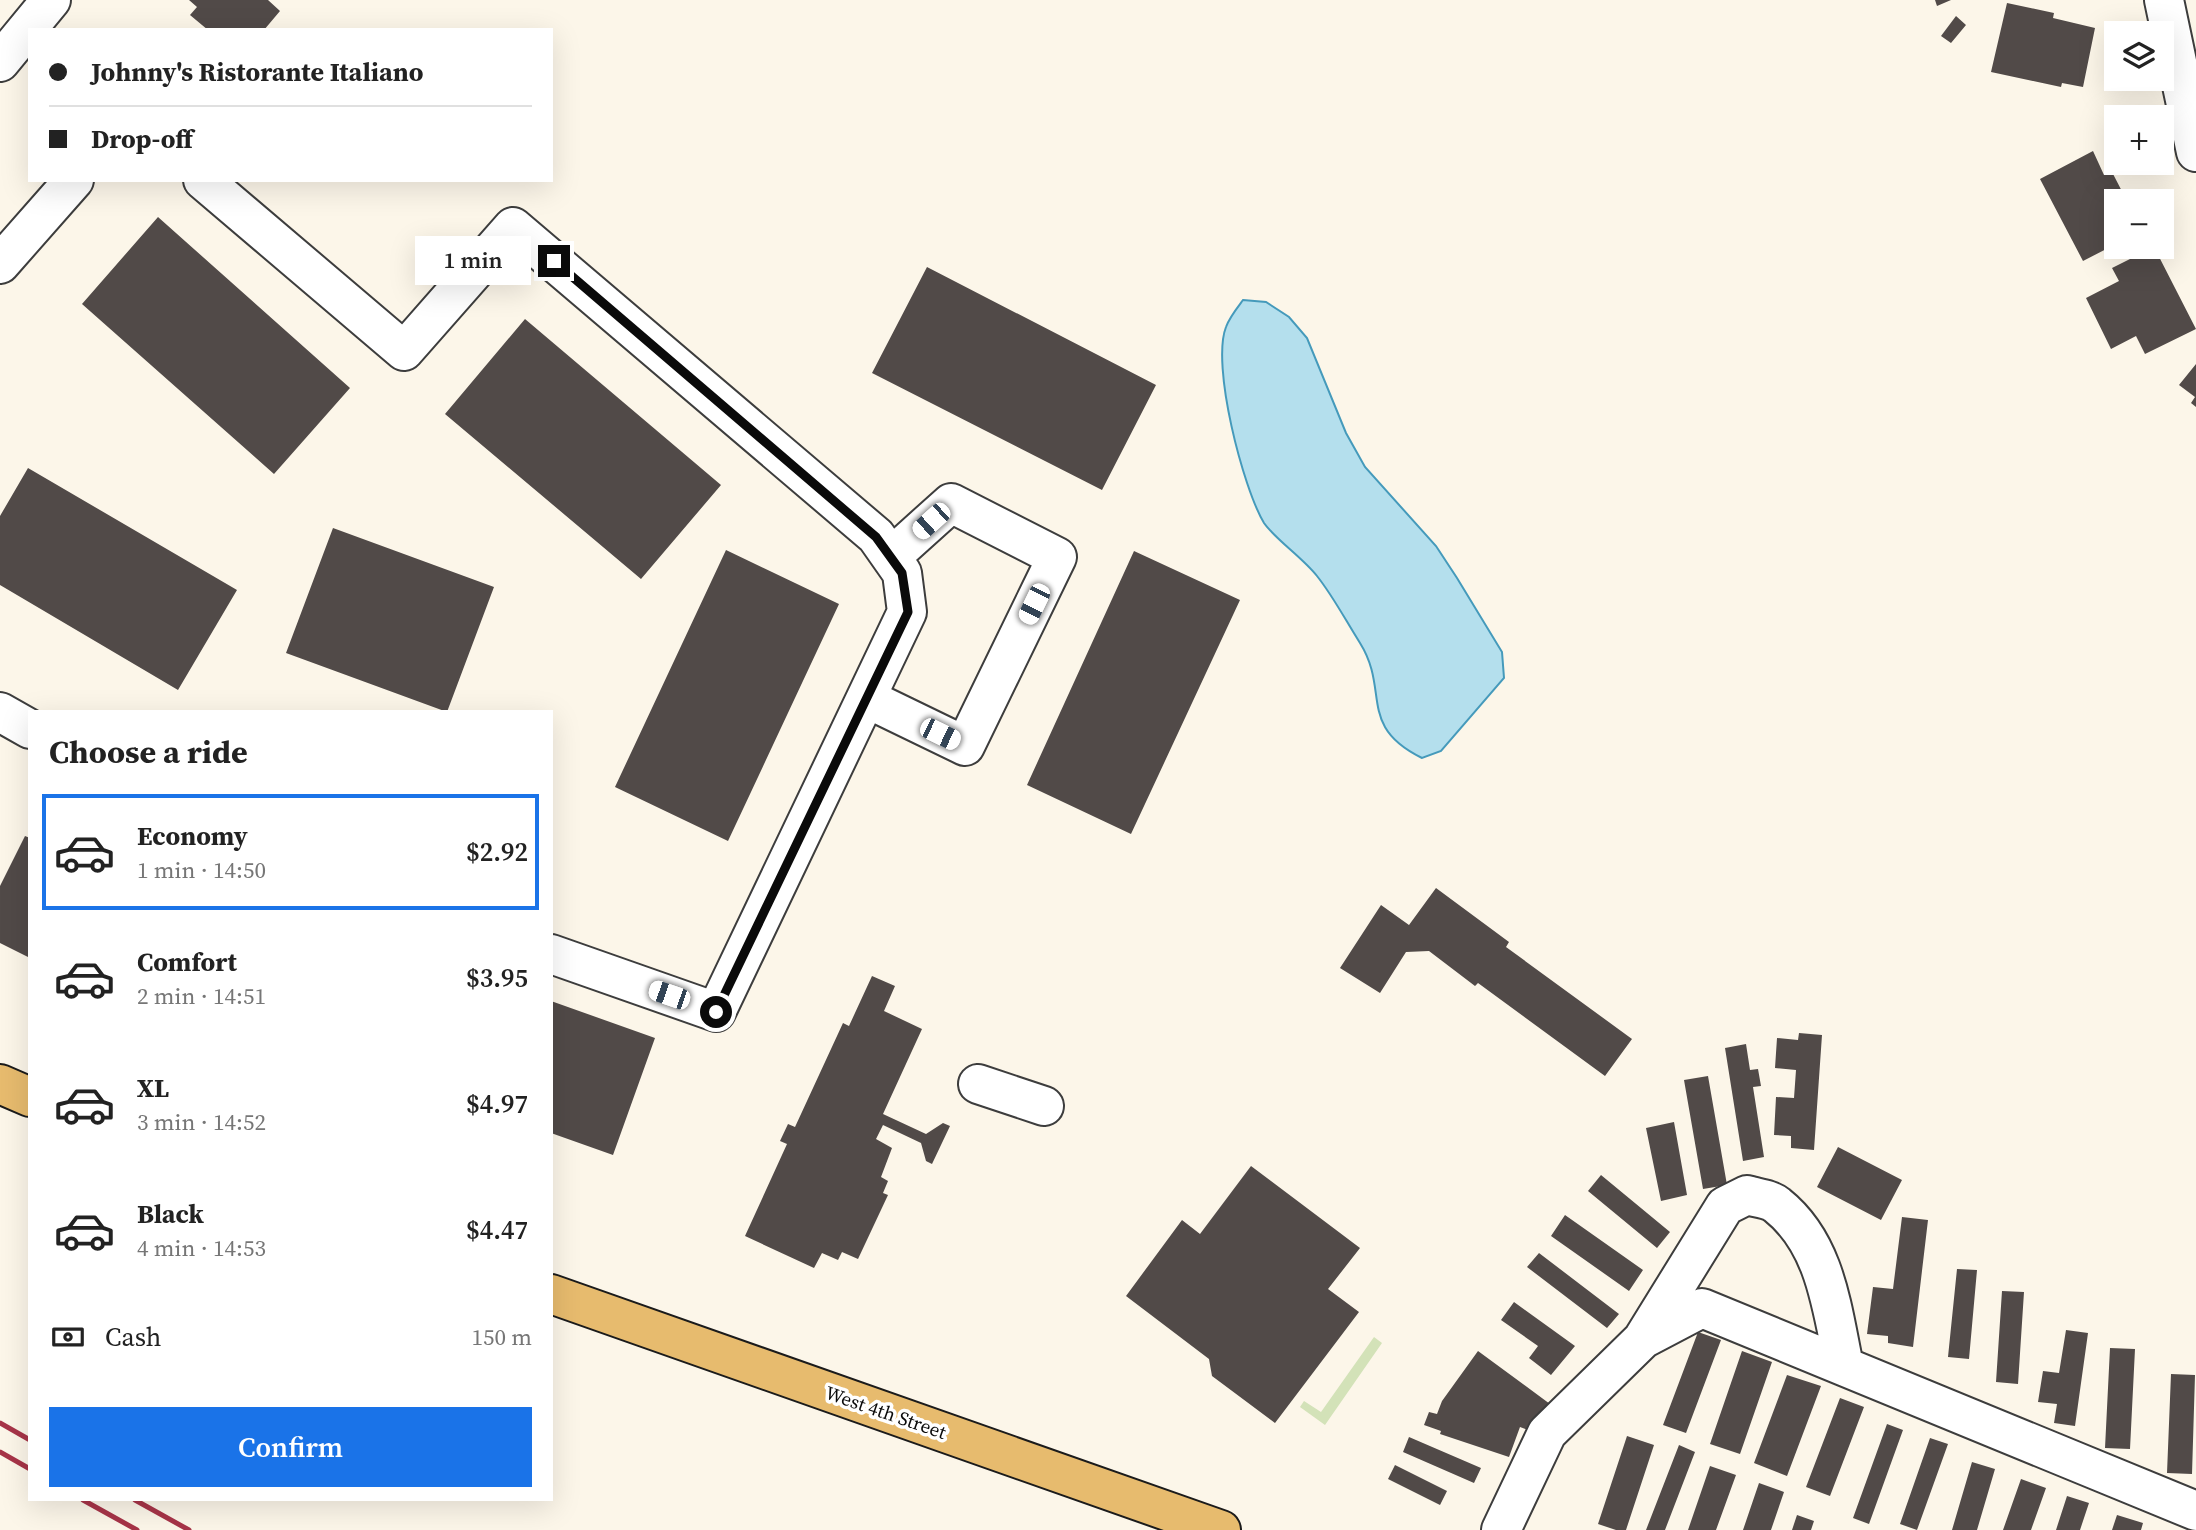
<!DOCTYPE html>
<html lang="en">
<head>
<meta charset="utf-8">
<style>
	:root { --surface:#fff; --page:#f2f2f2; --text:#222; --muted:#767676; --line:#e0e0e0; --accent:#1a73e8 }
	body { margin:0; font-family:"Source Serif 4",serif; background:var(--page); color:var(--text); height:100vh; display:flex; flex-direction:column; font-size:26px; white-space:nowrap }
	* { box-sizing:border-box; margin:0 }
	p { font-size:23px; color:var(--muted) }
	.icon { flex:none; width:38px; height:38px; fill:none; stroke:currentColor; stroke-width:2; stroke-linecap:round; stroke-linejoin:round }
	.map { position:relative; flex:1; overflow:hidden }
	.sheet { position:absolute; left:28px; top:710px; width:525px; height:791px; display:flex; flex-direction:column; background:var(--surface); border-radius:0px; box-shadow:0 7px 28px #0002 }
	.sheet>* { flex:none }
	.hud { position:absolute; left:28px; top:28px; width:525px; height:154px; border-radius:0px; box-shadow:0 7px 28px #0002; display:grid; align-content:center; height:154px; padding:0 21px; background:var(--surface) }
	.tools { position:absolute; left:2104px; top:21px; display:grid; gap:14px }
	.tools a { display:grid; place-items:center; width:70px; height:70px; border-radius:0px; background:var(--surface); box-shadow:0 7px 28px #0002; font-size:35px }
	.end { position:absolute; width:32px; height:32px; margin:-16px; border:9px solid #0a0a0a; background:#fff; box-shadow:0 0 0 4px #fff }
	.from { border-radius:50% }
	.bubble { position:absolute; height:49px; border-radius:0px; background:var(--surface); box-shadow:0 7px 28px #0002; font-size:23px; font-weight:600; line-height:49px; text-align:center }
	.car { position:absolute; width:21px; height:42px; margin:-21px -10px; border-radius:9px; box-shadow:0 0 5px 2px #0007; background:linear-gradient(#fff 24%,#345 0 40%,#fff 0 76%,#345 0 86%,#fff 0) }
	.hud b { display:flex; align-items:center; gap:24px; height:66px; font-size:26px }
	.hud b+b { border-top:2px solid var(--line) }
	.hud i { width:18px; height:18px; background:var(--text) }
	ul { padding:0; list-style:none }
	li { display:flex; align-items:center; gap:21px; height:116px; margin:0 14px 10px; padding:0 7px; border:4px solid transparent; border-radius:0px }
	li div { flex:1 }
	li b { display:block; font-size:26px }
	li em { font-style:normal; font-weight:600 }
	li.current { border-color:var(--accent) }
	li>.icon { width:63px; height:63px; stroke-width:1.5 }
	h2 { padding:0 21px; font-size:32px; line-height:84px }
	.pay { display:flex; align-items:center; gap:18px; height:77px; padding:0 21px; font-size:26px }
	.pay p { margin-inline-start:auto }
	.action { display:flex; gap:14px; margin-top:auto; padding:14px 21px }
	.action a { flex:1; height:80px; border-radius:0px; background:var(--accent); color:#fff; font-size:28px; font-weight:600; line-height:80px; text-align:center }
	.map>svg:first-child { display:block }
	.green { fill:#d3e2b8 }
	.water { fill:#b4dfed; stroke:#459abb; stroke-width:2 }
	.building { fill:#514a48 }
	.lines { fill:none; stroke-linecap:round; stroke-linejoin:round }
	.minor-casing { stroke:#3d3d3d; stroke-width:42 }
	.major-casing { stroke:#1b1b1b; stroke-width:42 }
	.minor { stroke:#fff; stroke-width:38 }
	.major { stroke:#e7bb6e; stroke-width:38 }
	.rail { stroke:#a73448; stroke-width:5 }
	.route { stroke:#0a0a0a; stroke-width:9 }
	.labels { text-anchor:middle; stroke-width:7; stroke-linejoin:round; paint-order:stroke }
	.street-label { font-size:19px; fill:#0a0a0a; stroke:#fff }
</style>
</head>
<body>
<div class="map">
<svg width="2196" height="1530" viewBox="0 0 2196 1530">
	<rect width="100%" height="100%" fill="#fcf6e9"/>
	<path class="green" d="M1374,1337l8,6 -57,82 -25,-18 4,-6 17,11z"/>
	<path class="water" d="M1243,300l23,2 23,15 18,21 39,95 19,34 71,79 21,32 45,74 2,26 -63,73 -19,7c-65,-32 -32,-67 -62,-115 -14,-22 -27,-47 -43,-67 -14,-18 -42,-37 -53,-53 -21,-35 -53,-158 -38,-196 3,-9 11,-19 17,-27z"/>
	<path class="building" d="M189,0h79l12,11 -16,19h-56l-18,-15 7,-8z
		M1935,0h16l-14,6z
		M2007,3l47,10 -1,5 42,10 -12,59 -21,-4 -1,4 -70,-15z
		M1956,16l10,9 -15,18 -10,-7z
		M2093,151l11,24 8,-3 15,29h-11v43l-33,17 -43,-82z
		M158,217l192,171 -76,86 -192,-170z
		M2154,247l42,82 -51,25 -9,-18 -25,13 -25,-51 33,-17 -7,-13z
		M927,267l229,118 -54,105 -230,-117z
		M525,319l196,166 -80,94 -196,-165z
		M2196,364v43l-5,-4 4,-6 -16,-12z
		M28,468l209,122 -59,100 -178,-105v-69z
		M333,528l161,59 -47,125 -161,-59z
		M726,550l113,54 -111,237 -113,-54z
		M1134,551l106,49 -109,234 -104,-49z
		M25,836l5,2v120l-30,-15v-57z
		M1436,888l73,54 -3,5 126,92 -27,37 -127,-93 -3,3 -46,-35 -23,1 -26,41 -40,-25 41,-63 28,20z
		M872,976l23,10 -11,25 38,18 -39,85 43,20 17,-11 7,3 -18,38 -6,-3 -5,-18 -38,-18 -7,14 16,9 -11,29 7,4 -5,12 5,2 -30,64 -16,-7 -4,8 -16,-7 -8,15 -69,-32 42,-92 -7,-3 8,-17 7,3 48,-104 6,3z
		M551,1001l104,37 -42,117 -62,-22z
		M1799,1033l23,2 -8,115 -23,-2v-12l-17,-1 2,-38 18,1 2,-28 -21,-2 2,-30 21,2z
		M1746,1044l4,26 8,-1 3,17 -8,1 11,70 -21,4 -18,-113z
		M1708,1076l19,109 -24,4 -19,-109z
		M1674,1122l13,73 -26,6 -15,-73z
		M1838,1147l64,33 -21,40 -64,-33z
		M1251,1166l109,82 -32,41 31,23 -84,111 -63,-47 -3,-17 -83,-63 56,-76 18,14z
		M1601,1175l69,57 -13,16 -69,-57z
		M1565,1215l78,55 -14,21 -78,-55z
		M1902,1217l26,3 -15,127 -25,-4v-7l-21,-2 6,-47 20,2z
		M1539,1253l80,61 -12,14 -80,-61z
		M1957,1269l20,1 -8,89 -21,-2z
		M2002,1291l22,1 -6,92 -22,-2z
		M1514,1302l61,44 -24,29 -22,-17 9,-12 -37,-26z
		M2066,1330l22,3 -13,93 -21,-3 3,-19 -19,-2 5,-31 16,2z
		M1698,1332l23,8 -35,93 -23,-8z
		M2110,1348l25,1 -5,100 -25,-1z
		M1478,1351l72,53 -19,27 -11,-4 -11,30 -69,-23 1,-3 -17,-6 5,-13 8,2 5,-13z
		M1742,1351l30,11 -32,92 -30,-10z
		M2171,1374l24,1 -3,99 -25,-1z
		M1787,1375l34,11 -34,90 -33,-13z
		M1840,1398l24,9 -34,89 -24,-9z
		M1887,1424l16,6 -34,94 -16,-6z
		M1627,1436l27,9 -28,85h-10l-18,-6z
		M1409,1437l72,31 -7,15 -71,-31z
		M1930,1438l18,6 -31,86 -17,-6z
		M1679,1445l16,7 -30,78h-19z
		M1972,1462l23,7 -18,61h-25z
		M1395,1465l52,26 -7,14 -52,-26z
		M1710,1466l26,9 -20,55h-28z
		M2021,1479l25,9 -15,42h-28z
		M1759,1483l25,9 -13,38h-28z
		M2067,1496l22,7 -9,27h-24z
		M1797,1515l17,6 -3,9h-19z
		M2117,1515l26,8 -2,7h-29z"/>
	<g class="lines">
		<g class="minor-casing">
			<path id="minor" d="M2164,0l32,152
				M0,62l51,-62
				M203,180l201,171 109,-124 363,309 26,37 5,39 -191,400 -165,-58
				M0,264l74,-84
				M866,698l99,48 92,-189 -106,-54 -60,54
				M0,712l30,17
				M978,1084l66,22
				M1644,1337l81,-131 22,-11c9,3 23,4 30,10 49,39 55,104 67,161
				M1501,1530l46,-97 96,-94 59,-31 494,203"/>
		</g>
		<g class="major-casing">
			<path id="major" d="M0,1084l30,13
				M551,1294l670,236"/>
		</g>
		<use href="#minor" class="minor"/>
		<use href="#major" class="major"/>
		<path class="rail" d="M0,1423l30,17
			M0,1452l30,17
			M83,1500l54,30
			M135,1500l54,30"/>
	</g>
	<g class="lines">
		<path class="route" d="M554,261l322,276 26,36 6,39 -192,400"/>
	</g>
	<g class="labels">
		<g class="street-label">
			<text transform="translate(886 1412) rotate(19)" y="7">West 4th Street</text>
		</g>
	</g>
</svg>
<div class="tools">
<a><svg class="icon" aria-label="layers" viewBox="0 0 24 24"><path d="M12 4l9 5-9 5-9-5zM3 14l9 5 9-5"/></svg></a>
<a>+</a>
<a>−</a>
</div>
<i class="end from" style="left:716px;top:1012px"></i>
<i class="end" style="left:554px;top:261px"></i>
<div class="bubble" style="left:415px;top:236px;width:116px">1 min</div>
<i class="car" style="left:931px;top:521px;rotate:228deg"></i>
<i class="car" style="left:1034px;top:604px;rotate:206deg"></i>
<i class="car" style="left:940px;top:734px;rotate:116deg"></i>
<i class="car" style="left:669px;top:995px;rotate:289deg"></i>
<div class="hud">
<b><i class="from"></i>Johnny's Ristorante Italiano</b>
<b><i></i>Drop-off</b>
</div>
<section class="sheet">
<h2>Choose a ride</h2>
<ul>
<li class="current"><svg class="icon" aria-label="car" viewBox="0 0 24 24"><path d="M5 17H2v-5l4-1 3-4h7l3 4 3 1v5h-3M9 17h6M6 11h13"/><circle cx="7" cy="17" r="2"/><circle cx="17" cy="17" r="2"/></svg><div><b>Economy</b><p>1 min · 14:50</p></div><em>$2.92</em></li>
<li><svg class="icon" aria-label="car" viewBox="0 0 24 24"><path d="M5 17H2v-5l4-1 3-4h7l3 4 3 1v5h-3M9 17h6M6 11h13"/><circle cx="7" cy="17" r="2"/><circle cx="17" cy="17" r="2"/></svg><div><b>Comfort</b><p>2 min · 14:51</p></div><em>$3.95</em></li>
<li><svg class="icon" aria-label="car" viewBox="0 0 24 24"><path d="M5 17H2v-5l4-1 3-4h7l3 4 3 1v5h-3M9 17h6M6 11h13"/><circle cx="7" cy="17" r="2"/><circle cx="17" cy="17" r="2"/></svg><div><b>XL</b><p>3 min · 14:52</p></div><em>$4.97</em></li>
<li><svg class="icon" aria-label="car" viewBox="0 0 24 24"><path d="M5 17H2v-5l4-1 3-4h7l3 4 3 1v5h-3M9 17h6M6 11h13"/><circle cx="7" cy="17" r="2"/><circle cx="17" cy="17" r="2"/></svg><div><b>Black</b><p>4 min · 14:53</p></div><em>$4.47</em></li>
</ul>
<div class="pay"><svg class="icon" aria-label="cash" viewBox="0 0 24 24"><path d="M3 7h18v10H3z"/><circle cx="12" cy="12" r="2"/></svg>Cash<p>150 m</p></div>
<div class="action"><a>Confirm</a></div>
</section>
</div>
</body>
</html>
